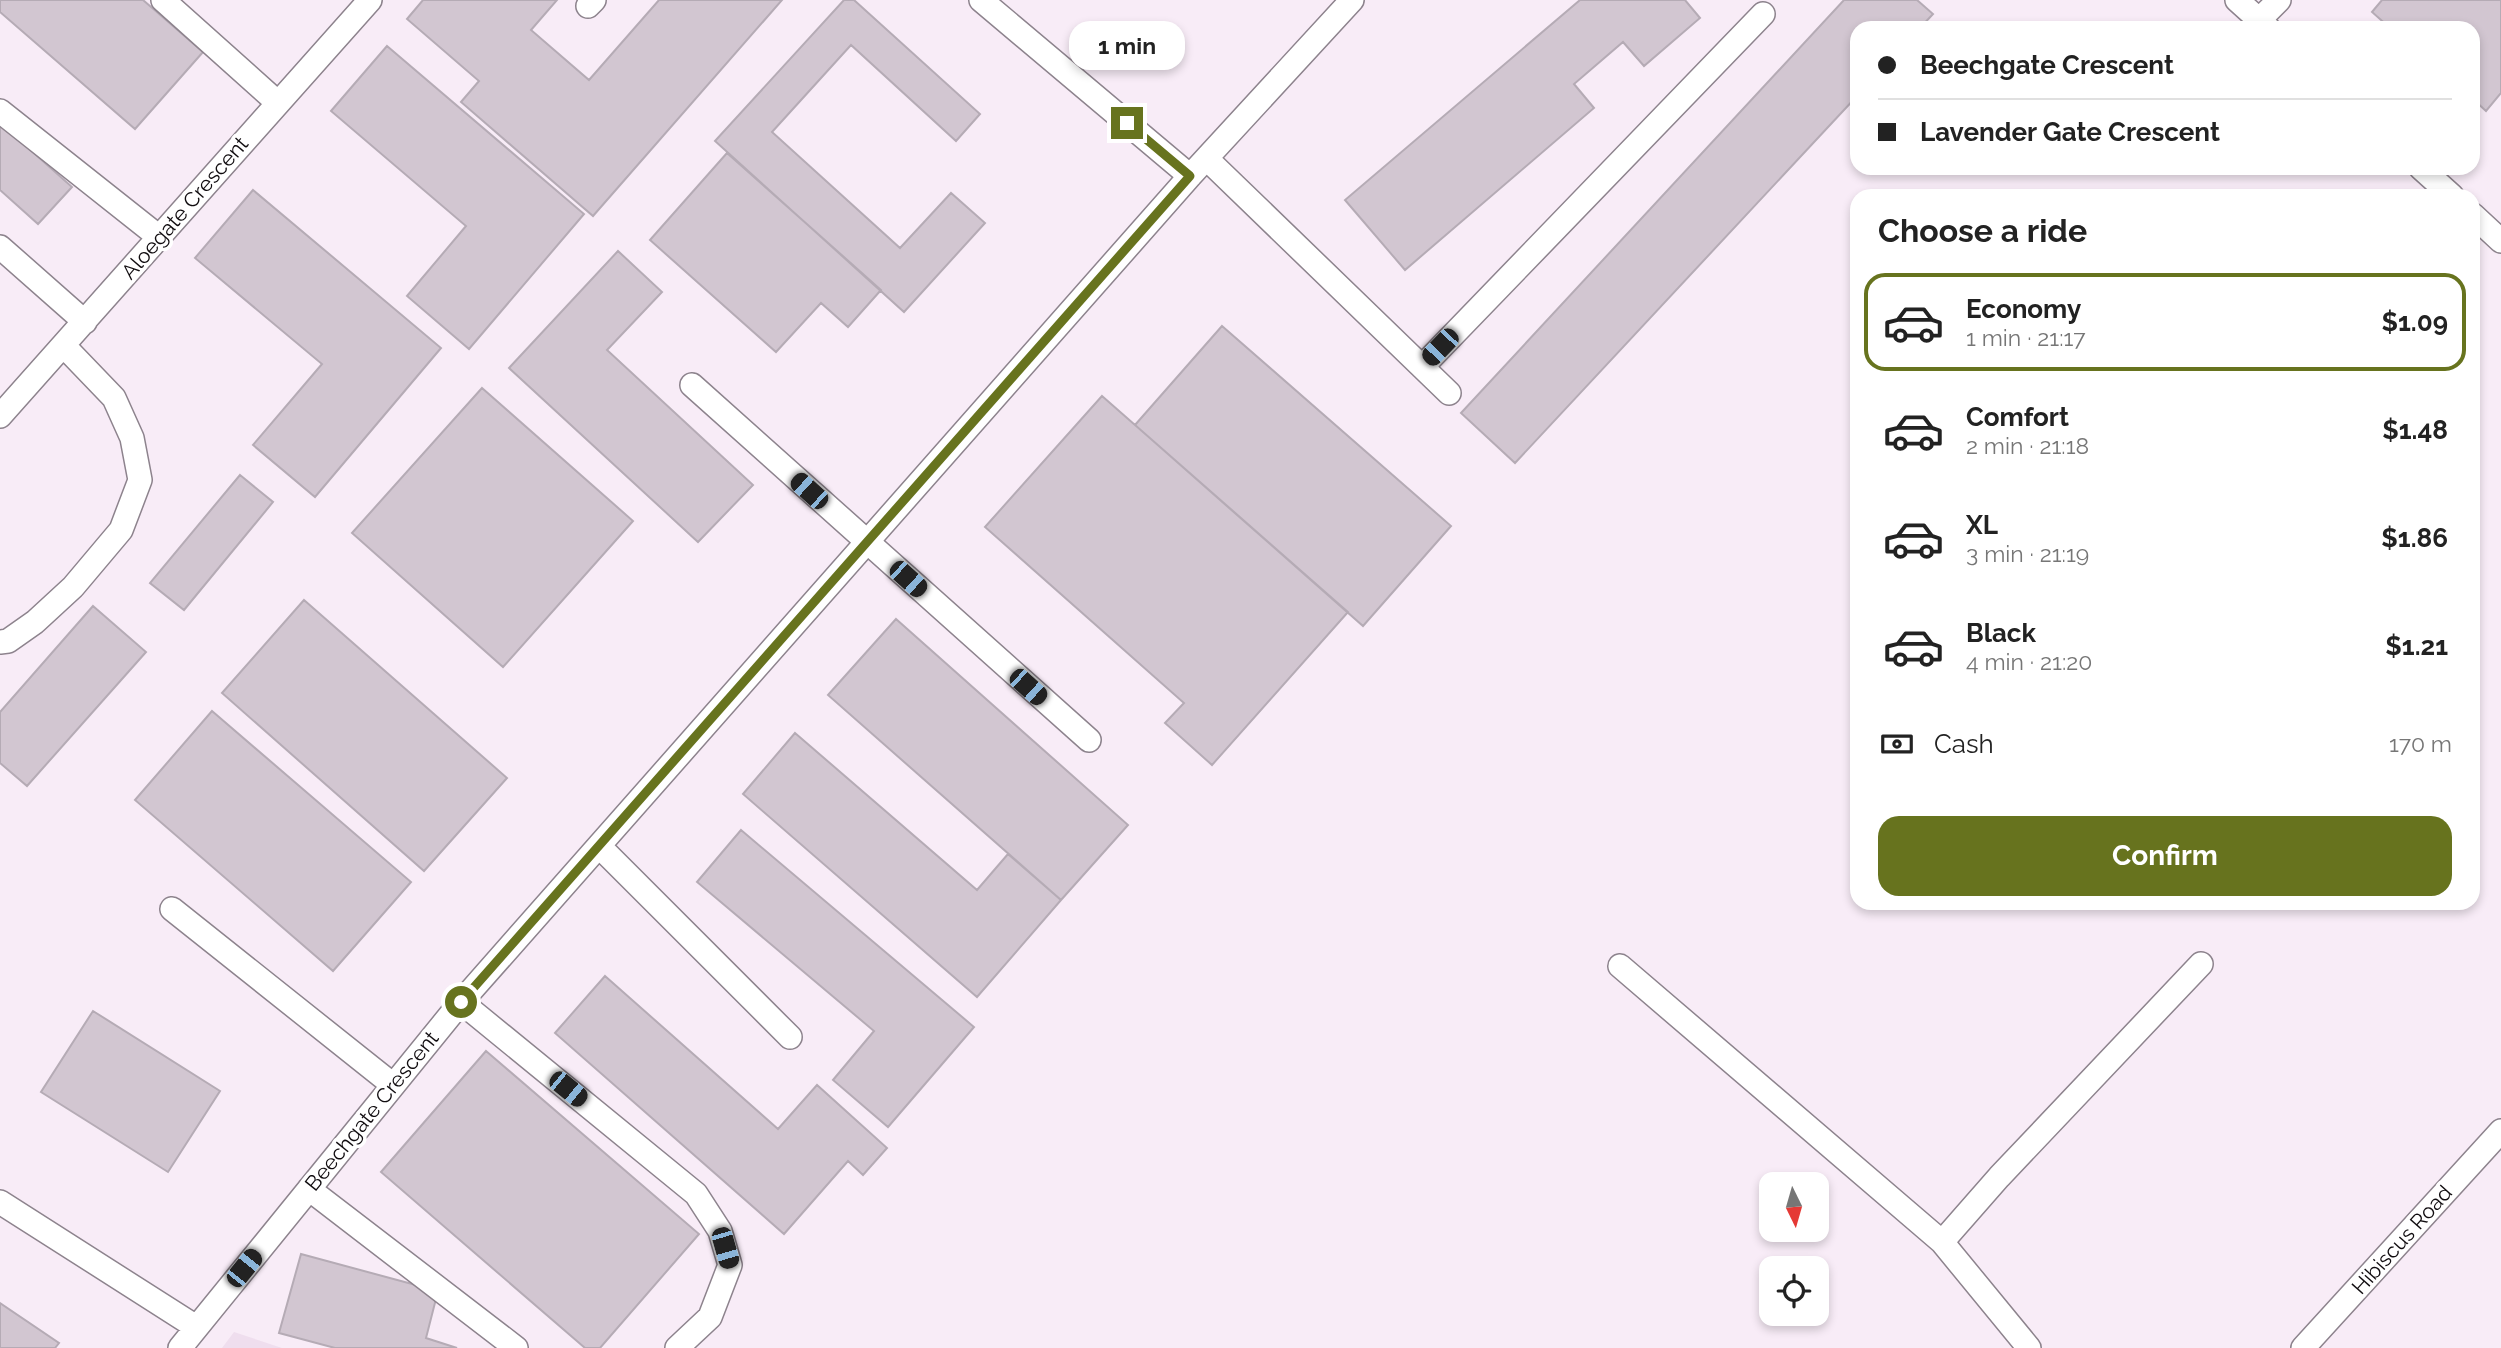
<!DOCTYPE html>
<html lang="en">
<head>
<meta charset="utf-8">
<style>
	:root { --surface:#fff; --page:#f2f2f2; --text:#222; --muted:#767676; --line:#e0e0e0; --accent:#67731e }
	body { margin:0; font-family:Raleway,sans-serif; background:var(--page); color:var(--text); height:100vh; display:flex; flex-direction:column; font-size:26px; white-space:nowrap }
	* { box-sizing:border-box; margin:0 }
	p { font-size:23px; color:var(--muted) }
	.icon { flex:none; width:38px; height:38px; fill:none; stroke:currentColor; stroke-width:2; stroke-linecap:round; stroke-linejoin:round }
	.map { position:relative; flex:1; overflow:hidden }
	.sheet { position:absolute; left:1850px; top:189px; width:630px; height:721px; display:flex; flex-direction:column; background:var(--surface); border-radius:21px; box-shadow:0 4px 10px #0003 }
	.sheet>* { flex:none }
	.banner { position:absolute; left:1850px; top:21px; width:630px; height:154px; border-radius:21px; box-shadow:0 4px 10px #0003; display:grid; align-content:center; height:154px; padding:0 28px; background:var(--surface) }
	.needle { width:46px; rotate:175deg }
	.fabs { position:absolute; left:1759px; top:1172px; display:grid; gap:14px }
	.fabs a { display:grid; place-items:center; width:70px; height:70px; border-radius:14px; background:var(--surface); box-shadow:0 4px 10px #0003; font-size:35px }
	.end { position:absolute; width:32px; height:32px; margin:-16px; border:9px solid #67731e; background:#fff; box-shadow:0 0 0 4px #fff }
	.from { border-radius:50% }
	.bubble { position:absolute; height:49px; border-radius:21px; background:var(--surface); box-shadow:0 4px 10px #0003; font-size:23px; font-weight:700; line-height:49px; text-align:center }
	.car { position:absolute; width:21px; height:42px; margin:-21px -10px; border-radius:9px; box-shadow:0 0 5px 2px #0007; background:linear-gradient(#222 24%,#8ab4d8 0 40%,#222 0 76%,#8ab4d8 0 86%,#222 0) }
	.banner b { display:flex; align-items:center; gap:24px; height:66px; font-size:26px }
	.banner b+b { border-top:2px solid var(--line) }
	.banner i { width:18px; height:18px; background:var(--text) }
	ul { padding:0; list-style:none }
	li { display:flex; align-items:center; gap:21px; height:98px; margin:0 14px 10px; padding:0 14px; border:4px solid transparent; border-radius:21px }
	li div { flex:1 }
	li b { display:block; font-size:26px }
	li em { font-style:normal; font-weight:700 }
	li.current { border-color:var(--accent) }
	li>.icon { width:63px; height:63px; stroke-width:1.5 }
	h2 { padding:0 28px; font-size:32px; line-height:84px }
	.pay { display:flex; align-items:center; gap:18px; height:77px; padding:0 28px; font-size:26px }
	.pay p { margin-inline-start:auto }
	.cta { display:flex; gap:14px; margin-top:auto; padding:14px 28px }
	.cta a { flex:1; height:80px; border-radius:21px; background:var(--accent); color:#fff; font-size:28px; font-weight:700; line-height:80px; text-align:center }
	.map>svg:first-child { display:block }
	.built { fill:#efdeee }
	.building { fill:#d2c6d1; stroke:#b5abb5; stroke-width:2 }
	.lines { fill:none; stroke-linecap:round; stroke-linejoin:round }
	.service-casing { stroke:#8d838d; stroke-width:26 }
	.service { stroke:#fff; stroke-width:23 }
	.route { stroke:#67731e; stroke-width:9 }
	.labels { text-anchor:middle; stroke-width:7; stroke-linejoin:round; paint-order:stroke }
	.street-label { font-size:21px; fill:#100c0f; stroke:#fff }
</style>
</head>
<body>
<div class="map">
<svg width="2501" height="1348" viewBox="0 0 2501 1348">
	<rect width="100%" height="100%" fill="#f8ecf7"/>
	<path class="built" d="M234,1332l48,16h-60z"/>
	<path class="building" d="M0,0h143l60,52 -68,77 -135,-117z
		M423,0h134l-26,30 58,50 70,-80h123l-189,216 -132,-114 18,-21 -72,-62z
		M844,0h10l126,114 -24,27 -105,-96 -79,87 128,116 51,-55 34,30 -81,89 -189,-171z
		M1580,0h105l15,18 -56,48 -21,-24 -49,42 20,24 -189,162 -60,-70z
		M1844,0h73l16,14 -13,14h-63v68l-342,367 -54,-50z
		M2382,0h119v93l-15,18 -13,-12v-71h-83l-18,-16z
		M387,46l197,168 -115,135 -62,-53 59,-70 -135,-115z
		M0,123l72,64 -34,37 -38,-34z
		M727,153l154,137 -33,37 -27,-24 -45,49 -126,-112z
		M253,190l188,158 -126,149 -62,-52 69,-81 -127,-106z
		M618,251l44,41 -55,58 146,135 -55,57 -189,-174z
		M1222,326l229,200 -88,100 -228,-201z
		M482,388l151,133 -130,146 -151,-134z
		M1102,396l246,216 -136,153 -47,-42 19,-20 -199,-176z
		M240,475l33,27 -89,108 -34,-27z
		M304,600l203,178 -83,93 -202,-178z
		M93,606l53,46 -119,134 -27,-23v-51z
		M896,619l232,206 -67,75 -233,-205z
		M212,711l199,171 -78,89 -198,-171z
		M795,733l182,157 31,-36 53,46 -84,97 -234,-203z
		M741,830l233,197 -86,100 -55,-47 41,-49 -177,-149z
		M605,976l173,153 39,-44 70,63 -24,27 -15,-14 -64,73 -229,-201z
		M93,1011l127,80 -52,81 -127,-80z
		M486,1051l213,183 -99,114h-15l-204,-176z
		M301,1254l137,37 -12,47 31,10h-122l-56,-15z
		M0,1303l59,40 -4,5h-55z"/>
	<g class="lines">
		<g class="service-casing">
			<path id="service" d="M163,0l115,103
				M981,0l209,176
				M2237,0l31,28
				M588,6l6,-6
				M2259,20l20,-20
				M0,111l159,126
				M1207,159l242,234
				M2421,168l31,28
				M2473,215l28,26
				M0,247l85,75
				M1422,367l341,-353
				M692,385l397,355
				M0,416l370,-416
				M0,642l8,-1 27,-19 38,-35 48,-57 19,-50 -8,-42 -18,-40 -50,-52
				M600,847l190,190
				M172,909l221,176
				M1620,966l322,276 87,106
				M461,1002l235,192 24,37 10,34 -20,52 -33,31
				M309,1189l207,159
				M0,1202l196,125
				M1942,1242l57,-65 202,-213
				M180,1348l281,-346 729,-826 162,-176
				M2303,1348l198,-217"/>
		</g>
		<use href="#service" class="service"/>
	</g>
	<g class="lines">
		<path class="route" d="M461,1002l729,-826 -63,-53"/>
	</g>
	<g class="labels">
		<g class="street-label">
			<text transform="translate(185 208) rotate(-49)" y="7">Aloegate Crescent</text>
			<text transform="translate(372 1111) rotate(-51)" y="7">Beechgate Crescent</text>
			<text transform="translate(2402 1240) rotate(-48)" y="7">Hibiscus Road</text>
		</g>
	</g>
</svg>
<div class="fabs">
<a><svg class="needle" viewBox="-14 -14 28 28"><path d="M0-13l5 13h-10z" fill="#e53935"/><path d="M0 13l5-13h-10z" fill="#767676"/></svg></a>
<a><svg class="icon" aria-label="locate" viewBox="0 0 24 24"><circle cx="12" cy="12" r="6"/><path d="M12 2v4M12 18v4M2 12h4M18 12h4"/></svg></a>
</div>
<i class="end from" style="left:461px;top:1002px"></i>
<i class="end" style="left:1127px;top:123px"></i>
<div class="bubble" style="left:1069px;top:21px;width:116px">1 min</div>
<i class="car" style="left:1440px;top:347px;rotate:224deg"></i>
<i class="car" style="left:809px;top:491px;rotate:312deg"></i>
<i class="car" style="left:908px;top:579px;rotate:132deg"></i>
<i class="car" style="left:1028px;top:687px;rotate:132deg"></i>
<i class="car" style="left:568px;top:1089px;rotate:129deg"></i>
<i class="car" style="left:725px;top:1248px;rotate:164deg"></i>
<i class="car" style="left:244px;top:1268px;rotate:39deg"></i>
<div class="banner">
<b><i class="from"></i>Beechgate Crescent</b>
<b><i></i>Lavender Gate Crescent</b>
</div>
<section class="sheet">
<h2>Choose a ride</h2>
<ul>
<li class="current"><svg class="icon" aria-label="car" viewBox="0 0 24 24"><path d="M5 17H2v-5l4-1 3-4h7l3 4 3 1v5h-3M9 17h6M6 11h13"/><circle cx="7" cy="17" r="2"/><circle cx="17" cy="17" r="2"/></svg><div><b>Economy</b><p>1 min · 21:17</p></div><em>$1.09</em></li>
<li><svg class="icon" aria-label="car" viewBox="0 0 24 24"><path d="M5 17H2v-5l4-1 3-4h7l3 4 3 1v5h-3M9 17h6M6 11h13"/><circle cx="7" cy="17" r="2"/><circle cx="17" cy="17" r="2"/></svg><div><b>Comfort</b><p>2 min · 21:18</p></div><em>$1.48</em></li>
<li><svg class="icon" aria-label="car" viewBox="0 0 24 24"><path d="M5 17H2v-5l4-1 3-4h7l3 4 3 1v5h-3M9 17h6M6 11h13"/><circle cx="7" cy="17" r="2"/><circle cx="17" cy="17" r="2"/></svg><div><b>XL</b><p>3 min · 21:19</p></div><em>$1.86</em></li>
<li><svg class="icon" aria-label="car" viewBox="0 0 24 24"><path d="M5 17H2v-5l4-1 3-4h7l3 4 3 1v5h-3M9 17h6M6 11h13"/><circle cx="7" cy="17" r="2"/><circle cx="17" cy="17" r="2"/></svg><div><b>Black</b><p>4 min · 21:20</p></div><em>$1.21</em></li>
</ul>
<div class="pay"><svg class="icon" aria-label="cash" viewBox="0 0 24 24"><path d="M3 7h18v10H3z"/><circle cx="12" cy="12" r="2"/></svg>Cash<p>170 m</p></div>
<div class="cta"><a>Confirm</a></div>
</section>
</div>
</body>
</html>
